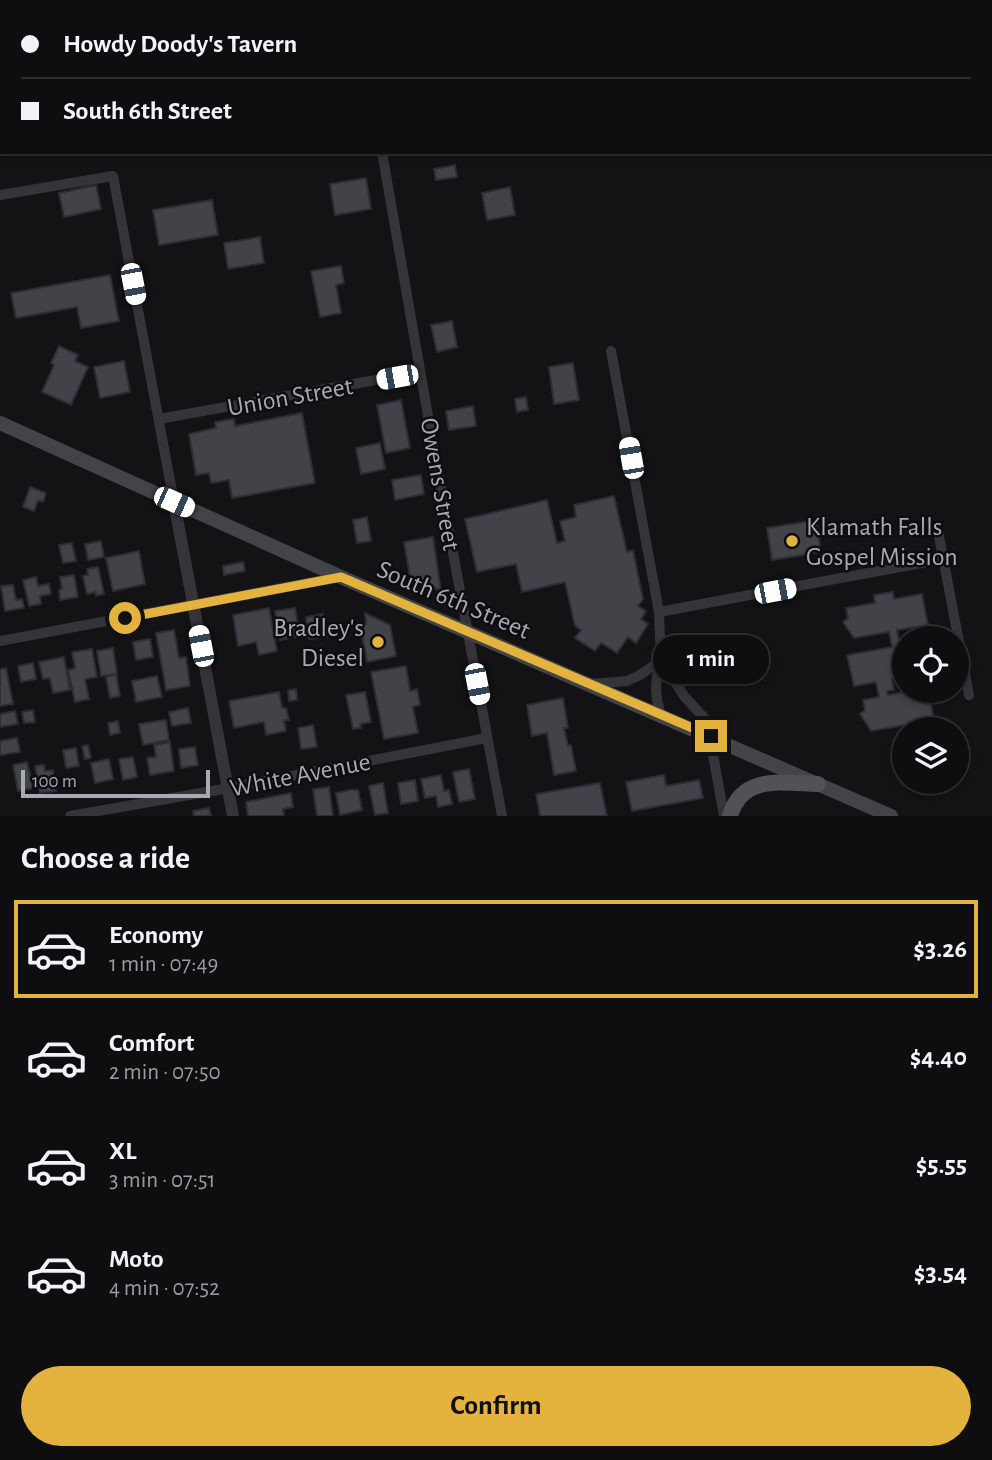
<!DOCTYPE html>
<html lang="en">
<head>
<meta charset="utf-8">
<style>
	:root { --surface:#0e0e10; --page:#171719; --text:#f1f3f6; --muted:#9b9c9f; --line:#2e2e30; --accent:#e3b33d }
	body { margin:0; font-family:"Alegreya Sans",sans-serif; background:var(--page); color:var(--text); height:100vh; display:flex; flex-direction:column; font-size:26px; white-space:nowrap }
	* { box-sizing:border-box; margin:0 }
	p { font-size:23px; color:var(--muted) }
	.icon { flex:none; width:38px; height:38px; fill:none; stroke:currentColor; stroke-width:2; stroke-linecap:round; stroke-linejoin:round }
	.map { position:relative; height:816px; overflow:hidden }
	.panel { display:flex; flex-direction:column; background:var(--surface); flex:1 }
	.panel>* { flex:none }
	.guide { position:absolute; left:0px; top:0px; width:992px; height:154px; box-shadow:0 4px 10px #0003,0 0 0 2px var(--line); display:grid; align-content:center; height:154px; padding:0 21px; background:var(--surface) }
	.tools { position:absolute; left:892px; top:626px; display:grid; gap:14px }
	.tools a { display:grid; place-items:center; width:77px; height:77px; border-radius:50%; background:var(--surface); box-shadow:0 4px 10px #0003,0 0 0 2px var(--line); font-size:35px }
	.scale { position:absolute; left:21px; bottom:18px; width:189px; box-sizing:border-box; padding-left:7px; border:4px solid #a6aab4; border-top:0; font-size:19px; line-height:24px; white-space:nowrap; color:#a6aab4; -webkit-text-stroke:5px #0e0e10; paint-order:stroke }
	.end { position:absolute; width:32px; height:32px; margin:-16px; border:9px solid #e3b33d; background:#111; box-shadow:0 0 0 4px #111 }
	.from { border-radius:50% }
	.bubble { position:absolute; height:49px; border-radius:24px; background:var(--surface); box-shadow:0 4px 10px #0003,0 0 0 2px var(--line); font-size:23px; font-weight:600; line-height:49px; text-align:center }
	.car { position:absolute; width:21px; height:42px; margin:-21px -10px; border-radius:9px; box-shadow:0 0 5px 2px #0007; background:linear-gradient(#fff 24%,#345 0 40%,#fff 0 76%,#345 0 86%,#fff 0) }
	.guide b { display:flex; align-items:center; gap:24px; height:66px; font-size:26px }
	.guide b+b { border-top:2px solid var(--line) }
	.guide i { width:18px; height:18px; background:var(--text) }
	ul { padding:0; list-style:none }
	li { display:flex; align-items:center; gap:21px; height:98px; margin:0 14px 10px; padding:0 7px; border:4px solid transparent; border-radius:0px }
	li div { flex:1 }
	li b { display:block; font-size:26px }
	li em { font-style:normal; font-weight:600 }
	li.selected { border-color:var(--accent) }
	li>.icon { width:63px; height:63px; stroke-width:1.5 }
	h2 { padding:0 21px; font-size:32px; line-height:84px }
	.action { display:flex; gap:14px; margin-top:auto; padding:14px 21px }
	.action a { flex:1; height:80px; border-radius:42px; background:var(--accent); color:#111; font-size:28px; font-weight:600; line-height:80px; text-align:center }
	.map>svg:first-child { display:block }
	.lines { fill:none; stroke-linecap:round; stroke-linejoin:round }
	.stream { stroke:#2e353c; stroke-width:3.5 }
	.building { fill:#424348; stroke:#2e2d31; stroke-width:2 }
	.minor { stroke:#353539; stroke-width:10 }
	.tertiary { stroke:#353539; stroke-width:12 }
	.secondary { stroke:#434449; stroke-width:14 }
	.primary { stroke:#515258; stroke-width:16 }
	.route { stroke:#e3b33d; stroke-width:9 }
	.poi-dot { fill:#e3b33d; stroke:#0e0e10; stroke-width:2.5 }
	.labels { text-anchor:middle; stroke-width:5; stroke-linejoin:round; paint-order:stroke }
	.street-label { font-size:26px; fill:#a6aab4; stroke:#0e0e10 }
	.poi-label { font-size:26px; fill:#a6aab4; stroke:#0e0e10; text-anchor:start }
</style>
</head>
<body>
<div class="map">
<svg width="992" height="816" viewBox="0 0 992 816">
	<rect width="100%" height="100%" fill="#131315"/>
	<g class="lines">
		<path class="stream" d="M818,0l3,2"/>
	</g>
	<path class="building" d="M455,165l2,12 -21,3 -2,-11z
		M366,178l5,31 -36,6 -5,-31z
		M96,185l5,24 -37,8 -5,-24z
		M510,187l5,28 -28,5 -5,-27z
		M212,200l6,35 -59,10 -6,-35z
		M260,237l4,26 -36,6 -4,-26z
		M341,266l3,17 -8,2 5,28 -21,4 -9,-46z
		M110,275l9,46 -38,7 -4,-21 -61,11 -5,-25z
		M452,321l5,26 -20,5 -6,-27z
		M59,346l19,9 -3,6 13,6 -17,38 -29,-13 12,-27 -3,-2z
		M124,361l6,31 -30,6 -6,-31z
		M573,363l6,37 -25,4 -5,-37z
		M526,397l2,13 -11,2 -2,-13z
		M401,400l9,48 -24,5 -9,-48z
		M473,406l3,20 -27,4 -3,-19z
		M302,413l13,70 -83,15 -3,-18 -18,3 -2,-10 -13,2 -7,-41 27,-6 -1,-6 19,-3 1,7z
		M380,443l5,26 -24,5 -5,-26z
		M421,475l3,19 -29,6 -3,-20z
		M30,487l16,6 -3,9 -5,-2 -4,11 -11,-4z
		M614,496l13,56 6,-2 10,49 -5,7 8,5 -5,8 7,5 -12,19 -8,-6 -11,16 -16,-10 -6,8 -20,-13 6,-8 -6,-4 -10,-44 -43,10 -6,-28 -39,8 -12,-53 82,-19 10,43 8,-2 -5,-20 16,-4 -2,-12z
		M367,517l4,24 -14,2 -4,-23z
		M816,520l5,32 -49,8 -5,-32z
		M433,537l8,54 -31,-14 -6,-35z
		M101,541l3,16 -16,3 -3,-16z
		M72,543l4,18 -13,2 -4,-18z
		M139,551l6,33 -32,7 -7,-33z
		M243,562l2,9 -21,4 -1,-9z
		M98,567l6,27 -8,2v-4l-9,2 -4,-18 5,-1 -1,-6z
		M74,575l4,22 -18,3 -1,-10 3,-1 -2,-12z
		M36,577l2,9 11,-2 2,10 -11,2 1,8 -12,2 -6,-26z
		M13,585l3,15 6,-1 2,9 -19,3 -4,-25z
		M893,592l1,7 28,-5 6,31 -31,5 3,15 5,-1v32l-13,3 2,11 -7,1 1,4 21,-4h20l5,29 -63,11 -11,-17 5,-4 -2,-10 16,-3 -3,-15 -22,4 -7,-31 45,-8 -3,-15 -35,6 -11,-16 5,-4 -2,-10 29,-5 -1,-8z
		M269,608l8,43 -18,4 -3,-13 -18,4 -5,-31z
		M295,608l5,28 -20,4 -5,-29z
		M365,613l25,12 6,31 -29,6 -7,-37 6,-1z
		M323,614l4,23 -18,2 -3,-22z
		M174,630l5,28 7,-1 4,29 -24,4 -10,-57z
		M150,639l3,18 -17,3 -3,-18z
		M113,648l4,26 -16,2 -4,-25z
		M92,649l5,28 -12,2 4,20 -14,3 -7,-32 7,-2 -3,-16z
		M64,657l6,33 -17,3 -3,-15 -7,1 -4,-17z
		M33,663l3,16 -15,3 -3,-16z
		M406,666l4,25 7,-2 3,16 -7,2 5,26 -34,6 -13,-67z
		M6,668l7,36 -13,2v-37z
		M116,674l4,22 -10,2 -4,-21z
		M157,676l5,21 -26,5 -4,-21z
		M296,689l1,11 -8,1 -1,-11z
		M279,692l3,16h4l3,12h-5l2,11 -20,4 -2,-13 -30,6 -5,-27z
		M365,692l6,30 -11,2 1,4 -8,1 -7,-34z
		M563,698l5,30h-4l4,18 3,-1 5,26 -22,4 -7,-42 -15,3 -5,-31z
		M188,708l3,15 -19,3 -3,-14z
		M33,710l2,12 -11,1 -2,-11z
		M15,711l3,13 -18,3v-13z
		M166,720l3,20 -26,5 -4,-21z
		M118,721l2,12 -10,2 -2,-12z
		M313,725l4,22 -16,2 -3,-21z
		M17,738l3,14 -20,3v-14z
		M170,742l4,29 -24,4 -3,-17 9,-1 -2,-12z
		M88,745l3,13 -6,1 -3,-13z
		M195,747l3,18 -17,3 -2,-19z
		M76,748l3,18 -13,2 -3,-18z
		M133,757l4,20 -14,3 -4,-21z
		M109,759l4,20 -18,4 -4,-20z
		M27,762l6,26 -15,3 -5,-26z
		M44,765l1,6 8,-1 3,21 -16,2 -5,-27z
		M469,769l6,30 -16,3 -6,-30z
		M441,775l3,16 5,-1 3,14 -14,3 -2,-11 -11,2 -4,-19z
		M664,775l2,11 33,-6 4,18 -71,13 -6,-29z
		M415,780l3,21 -17,3 -3,-21z
		M383,783l5,30 -13,2 -6,-29z
		M600,783l7,33h-67l-4,-22z
		M329,787l4,29h-16l-4,-27z
		M350,790h8l4,20 -22,5 -4,-22z
		M291,793l2,14 -10,2 1,7h-36l-2,-14z
		M209,808l2,8h-17l-1,-5z"/>
	<g class="lines">
		<path class="minor" d="M382,152l53,304 67,360
			M0,195l113,-19 61,326
			M611,351l48,261 2,48 23,36 23,25 17,95
			M159,419l261,-47
			M938,531l31,164
			M659,612l284,-53
			M0,641l340,-64
			M661,660c-6,20 -7,35 0,55
			M591,684l36,-3 13,-6 21,-15
			M70,816l159,-28 258,-50"/>
		<path class="tertiary" d="M174,502l59,314"/>
		<path class="secondary" d="M0,423l341,154 550,239"/>
		<path class="primary" d="M730,816c12,-42 52,-33 88,-32"/>
	</g>
	<g class="lines">
		<path class="route" d="M125,618l216,-41 370,159"/>
	</g>
	<g class="poi-dot">
		<circle cx="792" cy="541" r="7"/>
		<circle cx="378" cy="642" r="7"/>
	</g>
	<g class="labels">
		<g class="street-label">
			<text transform="translate(290 396) rotate(-10)" y="9">Union Street</text>
			<text transform="translate(441 484) rotate(80)" y="9">Owens Street</text>
			<text transform="translate(454 599) rotate(23)" y="9">South 6th Street</text>
			<text transform="translate(300 774) rotate(-11)" y="9">White Avenue</text>
		</g>
		<g class="poi-label">
			<text x="806" y="535">Klamath Falls<tspan x="806" dy="30">Gospel Mission</tspan></text>
			<text x="364" y="636" text-anchor="end">Bradley's<tspan x="364" dy="30">Diesel</tspan></text>
		</g>
	</g>
</svg>
<div class="tools">
<a><svg class="icon" aria-label="locate" viewBox="0 0 24 24"><circle cx="12" cy="12" r="6"/><path d="M12 2v4M12 18v4M2 12h4M18 12h4"/></svg></a>
<a><svg class="icon" aria-label="layers" viewBox="0 0 24 24"><path d="M12 4l9 5-9 5-9-5zM3 14l9 5 9-5"/></svg></a>
</div>
<div class="scale">100 m</div>
<i class="end from" style="left:125px;top:618px"></i>
<i class="end" style="left:711px;top:736px"></i>
<div class="bubble" style="left:653px;top:635px;width:116px">1 min</div>
<i class="car" style="left:133px;top:284px;rotate:169deg"></i>
<i class="car" style="left:397px;top:377px;rotate:260deg"></i>
<i class="car" style="left:631px;top:458px;rotate:350deg"></i>
<i class="car" style="left:174px;top:502px;rotate:114deg"></i>
<i class="car" style="left:775px;top:591px;rotate:79deg"></i>
<i class="car" style="left:201px;top:646px;rotate:349deg"></i>
<i class="car" style="left:477px;top:684px;rotate:169deg"></i>
<div class="guide">
<b><i class="from"></i>Howdy Doody's Tavern</b>
<b><i></i>South 6th Street</b>
</div>
</div>
<section class="panel">
<h2>Choose a ride</h2>
<ul>
<li class="selected"><svg class="icon" aria-label="car" viewBox="0 0 24 24"><path d="M5 17H2v-5l4-1 3-4h7l3 4 3 1v5h-3M9 17h6M6 11h13"/><circle cx="7" cy="17" r="2"/><circle cx="17" cy="17" r="2"/></svg><div><b>Economy</b><p>1 min · 07:49</p></div><em>$3.26</em></li>
<li><svg class="icon" aria-label="car" viewBox="0 0 24 24"><path d="M5 17H2v-5l4-1 3-4h7l3 4 3 1v5h-3M9 17h6M6 11h13"/><circle cx="7" cy="17" r="2"/><circle cx="17" cy="17" r="2"/></svg><div><b>Comfort</b><p>2 min · 07:50</p></div><em>$4.40</em></li>
<li><svg class="icon" aria-label="car" viewBox="0 0 24 24"><path d="M5 17H2v-5l4-1 3-4h7l3 4 3 1v5h-3M9 17h6M6 11h13"/><circle cx="7" cy="17" r="2"/><circle cx="17" cy="17" r="2"/></svg><div><b>XL</b><p>3 min · 07:51</p></div><em>$5.55</em></li>
<li><svg class="icon" aria-label="car" viewBox="0 0 24 24"><path d="M5 17H2v-5l4-1 3-4h7l3 4 3 1v5h-3M9 17h6M6 11h13"/><circle cx="7" cy="17" r="2"/><circle cx="17" cy="17" r="2"/></svg><div><b>Moto</b><p>4 min · 07:52</p></div><em>$3.54</em></li>
</ul>
<div class="action"><a>Confirm</a></div>
</section>
</body>
</html>
